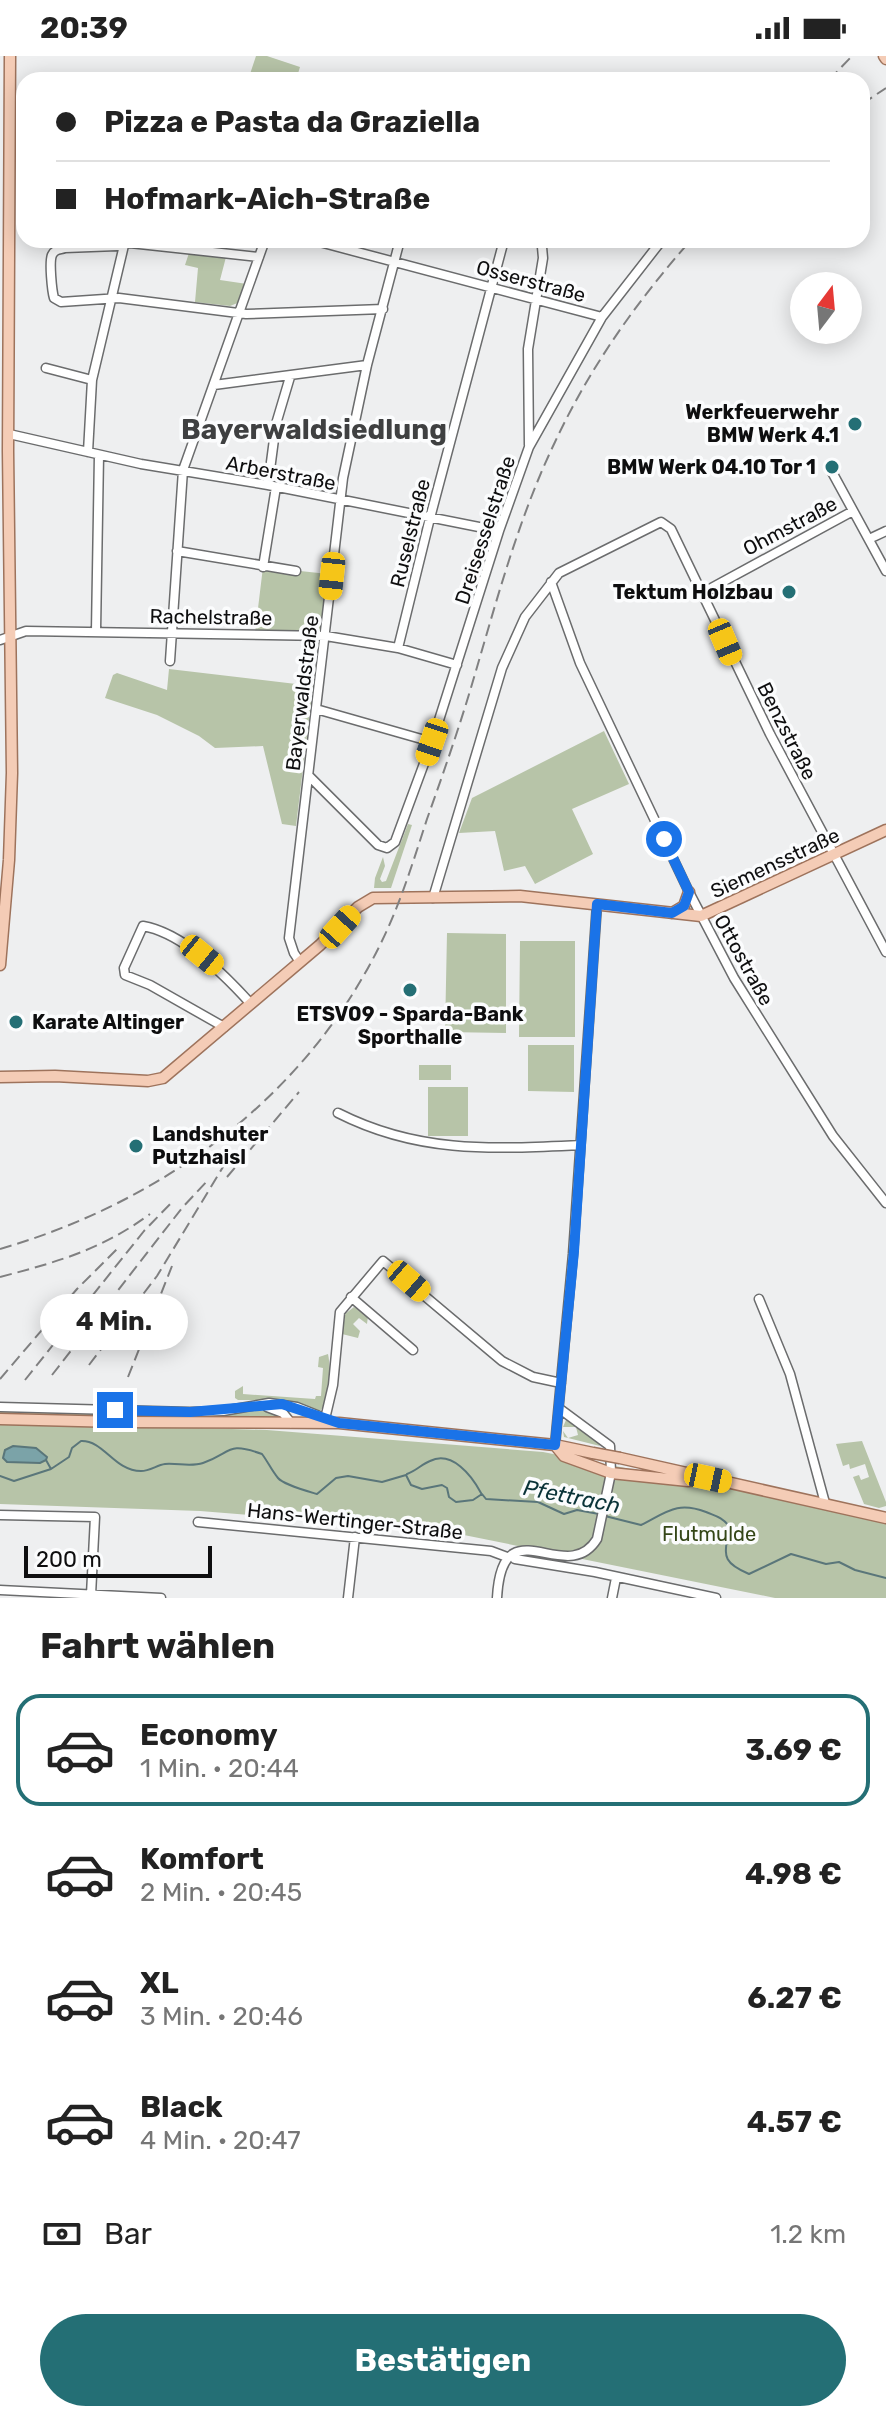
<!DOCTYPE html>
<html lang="de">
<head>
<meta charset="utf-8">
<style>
	:root { --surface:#fff; --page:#f2f2f2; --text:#222; --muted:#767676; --line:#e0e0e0; --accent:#246f75 }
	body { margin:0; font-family:Rubik,sans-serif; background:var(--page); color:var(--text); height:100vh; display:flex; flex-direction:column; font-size:30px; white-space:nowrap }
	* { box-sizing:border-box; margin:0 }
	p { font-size:26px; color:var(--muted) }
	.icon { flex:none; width:44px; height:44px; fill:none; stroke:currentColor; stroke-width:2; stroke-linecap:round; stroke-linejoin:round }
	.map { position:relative; height:1542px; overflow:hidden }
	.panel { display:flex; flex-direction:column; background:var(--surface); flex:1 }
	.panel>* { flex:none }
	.top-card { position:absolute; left:16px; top:16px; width:854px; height:176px; border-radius:24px; box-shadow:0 4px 20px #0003; display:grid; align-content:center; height:176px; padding:0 40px; background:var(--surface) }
	.needle { width:52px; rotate:16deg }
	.tools { position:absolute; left:790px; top:216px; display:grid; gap:16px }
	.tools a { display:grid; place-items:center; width:72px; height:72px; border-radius:50%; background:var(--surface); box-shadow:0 4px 20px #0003; font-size:40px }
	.scale { position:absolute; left:24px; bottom:20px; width:188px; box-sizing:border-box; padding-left:8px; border:4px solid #0e0e0f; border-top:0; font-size:22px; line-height:28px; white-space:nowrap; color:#0e0e0f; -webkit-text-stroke:6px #fbfcfd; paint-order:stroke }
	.end { position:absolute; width:36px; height:36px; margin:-18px; border:10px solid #1a73e8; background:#fff; box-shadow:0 0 0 4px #fff }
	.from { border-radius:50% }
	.bubble { position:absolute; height:56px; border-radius:28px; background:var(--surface); box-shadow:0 4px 20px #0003; font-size:26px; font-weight:700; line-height:56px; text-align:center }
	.car { position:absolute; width:24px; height:48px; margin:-24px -12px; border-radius:10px; box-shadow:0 0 6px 2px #0007; background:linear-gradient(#f5c518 24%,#345 0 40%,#f5c518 0 76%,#345 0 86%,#f5c518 0) }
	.top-card b { display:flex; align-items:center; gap:28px; height:76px; font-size:30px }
	.top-card b+b { border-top:2px solid var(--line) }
	.top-card i { width:20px; height:20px; background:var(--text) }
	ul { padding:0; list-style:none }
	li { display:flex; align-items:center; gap:24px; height:112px; margin:0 16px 12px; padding:0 24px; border:4px solid transparent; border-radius:24px }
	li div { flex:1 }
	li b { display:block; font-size:30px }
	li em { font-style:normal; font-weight:700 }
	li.active { border-color:var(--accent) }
	li>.icon { width:72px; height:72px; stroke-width:1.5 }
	h2 { padding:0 40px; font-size:36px; line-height:96px }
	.pay { display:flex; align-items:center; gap:20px; height:88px; padding:0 40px; font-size:30px }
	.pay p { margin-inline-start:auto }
	.action { display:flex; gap:16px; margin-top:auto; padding:16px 40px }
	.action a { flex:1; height:92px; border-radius:48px; background:var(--accent); color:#fff; font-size:32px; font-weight:700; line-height:92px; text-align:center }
	.status { display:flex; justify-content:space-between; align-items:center; height:56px; padding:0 40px; background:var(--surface); direction:ltr }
	.status svg { height:22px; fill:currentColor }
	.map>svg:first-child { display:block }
	.green { fill:#b7c4a8 }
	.water { fill:#7ba3a8; stroke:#5a767a; stroke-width:2 }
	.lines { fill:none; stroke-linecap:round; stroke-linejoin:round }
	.stream { stroke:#5a767a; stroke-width:2 }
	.minor-casing { stroke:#6b6c6d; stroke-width:11 }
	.major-casing { stroke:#9e735c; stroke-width:13 }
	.minor { stroke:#fff; stroke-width:8 }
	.major { stroke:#f4ccb6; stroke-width:10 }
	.rail { stroke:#808081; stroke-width:2; stroke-dasharray:12 6; stroke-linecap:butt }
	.major-bridge-casing { stroke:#9e735c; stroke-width:13; stroke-linecap:butt }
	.major-bridge { stroke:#f4ccb6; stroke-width:10 }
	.route { stroke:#1a73e8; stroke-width:10 }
	.poi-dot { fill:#246f75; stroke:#fbfcfd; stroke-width:3 }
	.labels { text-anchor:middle; stroke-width:7; stroke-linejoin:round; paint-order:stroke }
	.street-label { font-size:20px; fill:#0e0e0f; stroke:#fbfcfd }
	.poi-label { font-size:20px; font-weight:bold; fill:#0e0e0f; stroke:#fbfcfd; text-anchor:end }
	.park-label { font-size:20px; fill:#344617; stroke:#fbfcfd }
	.water-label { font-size:22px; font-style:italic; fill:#0a3338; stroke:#fbfcfd }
	.district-label { font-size:28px; font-weight:bold; fill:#3f4041; stroke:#fbfcfd }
</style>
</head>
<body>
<div class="status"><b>20:39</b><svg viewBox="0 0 49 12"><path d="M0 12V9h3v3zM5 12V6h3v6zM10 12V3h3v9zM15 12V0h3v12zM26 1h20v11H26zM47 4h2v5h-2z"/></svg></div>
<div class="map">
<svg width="886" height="1542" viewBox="0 0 886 1542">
	<rect width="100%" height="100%" fill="#eeeff0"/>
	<path class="green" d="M256,0h11l33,11 -4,13h-48z
		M189,197l37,4 -6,23 27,4 -7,18 -10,4 -35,-4 3,-34 -13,-3z
		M263,511l65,7 -2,62 -71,-3z
		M169,613l144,17 -17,140 -14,-2 -19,-78 -48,2 -16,-12 -42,-21 -52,-17 8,-23 4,-2 50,17z
		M604,675l25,53 -57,25 21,45 -58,30 -10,-18 -21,5 -9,-40 -36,2 13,-35z
		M408,768l4,1 -21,63h-17l1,-10 8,-21 2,9 -5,13 2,3 4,-1z
		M447,877l59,1v99l-61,-1z
		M520,885h55v96h-56z
		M528,989h46v47l-46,-1z
		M419,1009h32v15h-32z
		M428,1031h40v49h-40z
		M354,1251l14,9 -1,8 -8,-6 -6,6 7,7 -2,7 -16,-4 3,-20z
		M328,1298c3,13 3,47 -9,58l-37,-12h-44l-3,-2v-7l8,-5v8l72,5 1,-3h5l2,-28 -5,-1 1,-10z
		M254,1354l16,1 15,7 -285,-4v-3l215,6z
		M566,1364l31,21 3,5 -36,-9 -1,-6 5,7 10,-3 -2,-8h-13z
		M0,1366l267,8 276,22 257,50 86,21v75h-111l-331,-67 -244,-20 -200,-7z
		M862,1385l24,61v4l-7,2 -15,-4 -11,-27 6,-2 2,5 8,-3 -4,-13 -15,5 -1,-5 -6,2 -7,-22z"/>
	<path class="water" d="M13,1390l23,2 11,9 -1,3 -6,3 -33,-1 -4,-4 2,-8z"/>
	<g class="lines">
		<path class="stream" d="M46,1404l5,9
			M407,1418c9,-3 15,-10 23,-13 22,-11 42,15 51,32
			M0,1420l14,5 37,-12 18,-12 3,-9 9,-7c23,-1 33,30 60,30 9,0 16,-6 24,-7 13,-1 26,3 38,-1 29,-10 23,-22 59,-9 6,8 10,17 16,24 6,7 29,13 39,16l19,-16 12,-2 34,6 24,-7 5,10 11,4 20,-4 5,3 2,9 7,5 17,-2 9,-6 4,5 52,3 26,12 13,-4 22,4
			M605,1460l36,9c26,-13 36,-24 65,-13 9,4 16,5 22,13 0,27 -12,35 21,49l42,-20 35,10 13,-2 16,8 31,8"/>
		<g class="minor-casing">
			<path id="minor" d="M312,184l290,77
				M259,201l-129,-14 -13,3 -52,2c-6,2 -10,1 -13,7 -3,7 0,36 2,43l7,4 58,-4 127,16 137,-5
				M46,312l46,12
				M214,329l153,-20
				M9,378l132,30 127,21 231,46
				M529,389l-1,-96 15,-91 -1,-11
				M88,396l4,-72 33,-139
				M832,416l54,99
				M268,429l8,-61 14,-47
				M869,483l17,-8
				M177,495l119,20
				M263,511l13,-80
				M551,526l29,81 109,229 45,86 99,158 53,67
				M704,536l149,-81
				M96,575l3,-176
				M0,584l26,-9 300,5 72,12 59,17
				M398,592l32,-130 74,-278
				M170,605l13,-191 82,-230
				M316,653l116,33
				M309,720l69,69 9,3 8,-6 37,-100 67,-211 30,-84 73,-130 60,-77
				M433,842l69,-230 23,-51 34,-44 102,-51 10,7 99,205 116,218
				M300,906l-6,-9 -5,-15 54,-460 24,-113 33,-125
				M224,971l-74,-42 -25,-10 -1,-7 19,-42c40,7 81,48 108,78
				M338,1057c81,41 155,36 242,32
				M351,1241l62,53
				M759,1243l31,75 35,129
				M0,1351l190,5 33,-1 46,-8 28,4 30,12
				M267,1351l16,6 8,10
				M325,1363l8,-34 7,-73 43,-51 119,100 31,16 28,6
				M555,1389l18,-191 24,-350
				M0,1459l95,2 -4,78
				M198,1466l293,29 16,6
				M515,1503l80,13 121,26
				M0,1534l161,8
				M348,1542l7,-61
				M497,1542c5,-95 69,-9 100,-59l14,-66 -1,-27 -50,-37
				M612,1542l4,-20"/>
		</g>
		<g class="major-casing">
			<path id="major" d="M884,0l2,3
				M672,857l12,-7 5,-14
				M0,909l9,-105 3,-87 -4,-322 2,-395
				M0,1021l55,-1 93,5 15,-3 157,-133 38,-38 15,-9 147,-2 181,20 185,-86
				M0,1363l118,3 221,1 216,22 38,8
				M555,1389l9,11 47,17 77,8 14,-2
				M620,1402l266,60"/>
		</g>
		<use href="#minor" class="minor"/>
		<use href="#major" class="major"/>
		<path class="rail" d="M829,24l23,-24
			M862,48l24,-16
			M227,1121l72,-85
			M0,1193c162,-47 304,-150 380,-304 20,-40 33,-83 47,-126 15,-42 30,-85 43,-128 25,-84 47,-170 85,-249 35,-75 82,-141 136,-202
			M0,1221c57,-15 101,-27 150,-63
			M89,1309l68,-89 69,-114
			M52,1319l130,-167 27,-29
			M128,1321l44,-111
			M0,1323l77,-90 43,-43
			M25,1324l119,-149 30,-31"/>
		<g class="major-bridge-casing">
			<path id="major-bridge" d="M593,1397l27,5"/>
		</g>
		<use href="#major-bridge" class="major-bridge"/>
	</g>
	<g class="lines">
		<path class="route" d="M115,1354l75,2 92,-8 57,19 216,22 19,-194 23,-347 75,9 12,-7 5,-14 -25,-53"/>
	</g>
	<g class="poi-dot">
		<circle cx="855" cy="368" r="8"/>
		<circle cx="832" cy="411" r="8"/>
		<circle cx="789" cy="536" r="8"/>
		<circle cx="410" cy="934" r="8"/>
		<circle cx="16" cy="966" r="8"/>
		<circle cx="136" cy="1090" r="8"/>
	</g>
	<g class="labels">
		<g class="street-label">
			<text transform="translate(531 225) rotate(15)" y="7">Osserstraße</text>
			<text transform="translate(281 417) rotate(11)" y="7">Arberstraße</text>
			<text transform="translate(790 470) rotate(-28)" y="7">Ohmstraße</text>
			<text transform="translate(485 474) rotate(-72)" y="7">Dreisesselstraße</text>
			<text transform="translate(410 477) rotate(-76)" y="7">Ruselstraße</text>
			<text transform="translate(211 561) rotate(1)" y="7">Rachelstraße</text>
			<text transform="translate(302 637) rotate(-83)" y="7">Bayerwaldstraße</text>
			<text transform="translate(787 675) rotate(63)" y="7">Benzstraße</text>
			<text transform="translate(775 807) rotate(-25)" y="7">Siemensstraße</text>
			<text transform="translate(744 904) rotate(61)" y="7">Ottostraße</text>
			<text transform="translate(355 1465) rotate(6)" y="7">Hans-Wertinger-Straße</text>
		</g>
		<g class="poi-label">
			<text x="839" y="363">Werkfeuerwehr<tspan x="839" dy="23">BMW Werk 4.1</tspan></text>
			<text x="816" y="418">BMW Werk 04.10 Tor 1</text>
			<text x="773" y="543">Tektum Holzbau</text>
			<text x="410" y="965" text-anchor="middle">ETSV09 - Sparda-Bank<tspan x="410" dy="23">Sporthalle</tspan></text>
			<text x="32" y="973" text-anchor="start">Karate Altinger</text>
			<text x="152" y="1085" text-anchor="start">Landshuter<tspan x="152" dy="23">Putzhaisl</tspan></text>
		</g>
		<g class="park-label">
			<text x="709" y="1485">Flutmulde</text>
		</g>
		<g class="water-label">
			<text transform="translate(572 1440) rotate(11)" y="8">Pfettrach</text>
		</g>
		<g class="district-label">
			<text x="314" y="383">Bayerwaldsiedlung</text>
		</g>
	</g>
</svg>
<div class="tools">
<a><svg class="needle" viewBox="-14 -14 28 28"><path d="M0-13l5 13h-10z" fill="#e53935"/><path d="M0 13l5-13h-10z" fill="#767676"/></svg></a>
</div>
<div class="scale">200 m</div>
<i class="end from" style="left:664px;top:783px"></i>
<i class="end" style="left:115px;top:1354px"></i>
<div class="bubble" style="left:40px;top:1238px;width:148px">4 Min.</div>
<i class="car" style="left:332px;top:520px;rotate:186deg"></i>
<i class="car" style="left:725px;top:586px;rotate:157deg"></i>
<i class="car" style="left:432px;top:686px;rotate:199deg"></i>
<i class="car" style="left:340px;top:871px;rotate:42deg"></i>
<i class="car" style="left:202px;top:899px;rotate:129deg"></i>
<i class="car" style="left:409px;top:1225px;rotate:131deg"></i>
<i class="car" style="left:708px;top:1422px;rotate:102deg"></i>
<div class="top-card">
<b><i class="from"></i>Pizza e Pasta da Graziella</b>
<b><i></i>Hofmark-Aich-Straße</b>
</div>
</div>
<section class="panel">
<h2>Fahrt wählen</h2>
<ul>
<li class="active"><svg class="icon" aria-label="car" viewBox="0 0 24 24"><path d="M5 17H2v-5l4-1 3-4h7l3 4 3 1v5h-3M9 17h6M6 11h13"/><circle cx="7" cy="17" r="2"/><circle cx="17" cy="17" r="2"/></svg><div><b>Economy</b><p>1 Min. · 20:44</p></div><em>3.69 €</em></li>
<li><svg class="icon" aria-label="car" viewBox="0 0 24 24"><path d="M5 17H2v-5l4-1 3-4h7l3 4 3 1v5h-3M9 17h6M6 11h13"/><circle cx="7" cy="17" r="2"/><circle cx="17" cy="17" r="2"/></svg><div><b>Komfort</b><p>2 Min. · 20:45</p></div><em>4.98 €</em></li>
<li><svg class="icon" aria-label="car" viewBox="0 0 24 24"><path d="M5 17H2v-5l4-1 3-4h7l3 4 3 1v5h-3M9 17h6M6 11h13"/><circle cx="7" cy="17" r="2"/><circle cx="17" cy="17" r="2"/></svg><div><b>XL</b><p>3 Min. · 20:46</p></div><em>6.27 €</em></li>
<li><svg class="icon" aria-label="car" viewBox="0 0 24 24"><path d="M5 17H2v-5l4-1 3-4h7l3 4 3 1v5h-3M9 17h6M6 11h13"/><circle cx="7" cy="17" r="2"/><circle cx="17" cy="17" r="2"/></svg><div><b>Black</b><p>4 Min. · 20:47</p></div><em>4.57 €</em></li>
</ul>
<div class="pay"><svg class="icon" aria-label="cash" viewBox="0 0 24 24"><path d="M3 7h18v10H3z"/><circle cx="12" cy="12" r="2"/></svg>Bar<p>1.2 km</p></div>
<div class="action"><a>Bestätigen</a></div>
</section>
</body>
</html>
